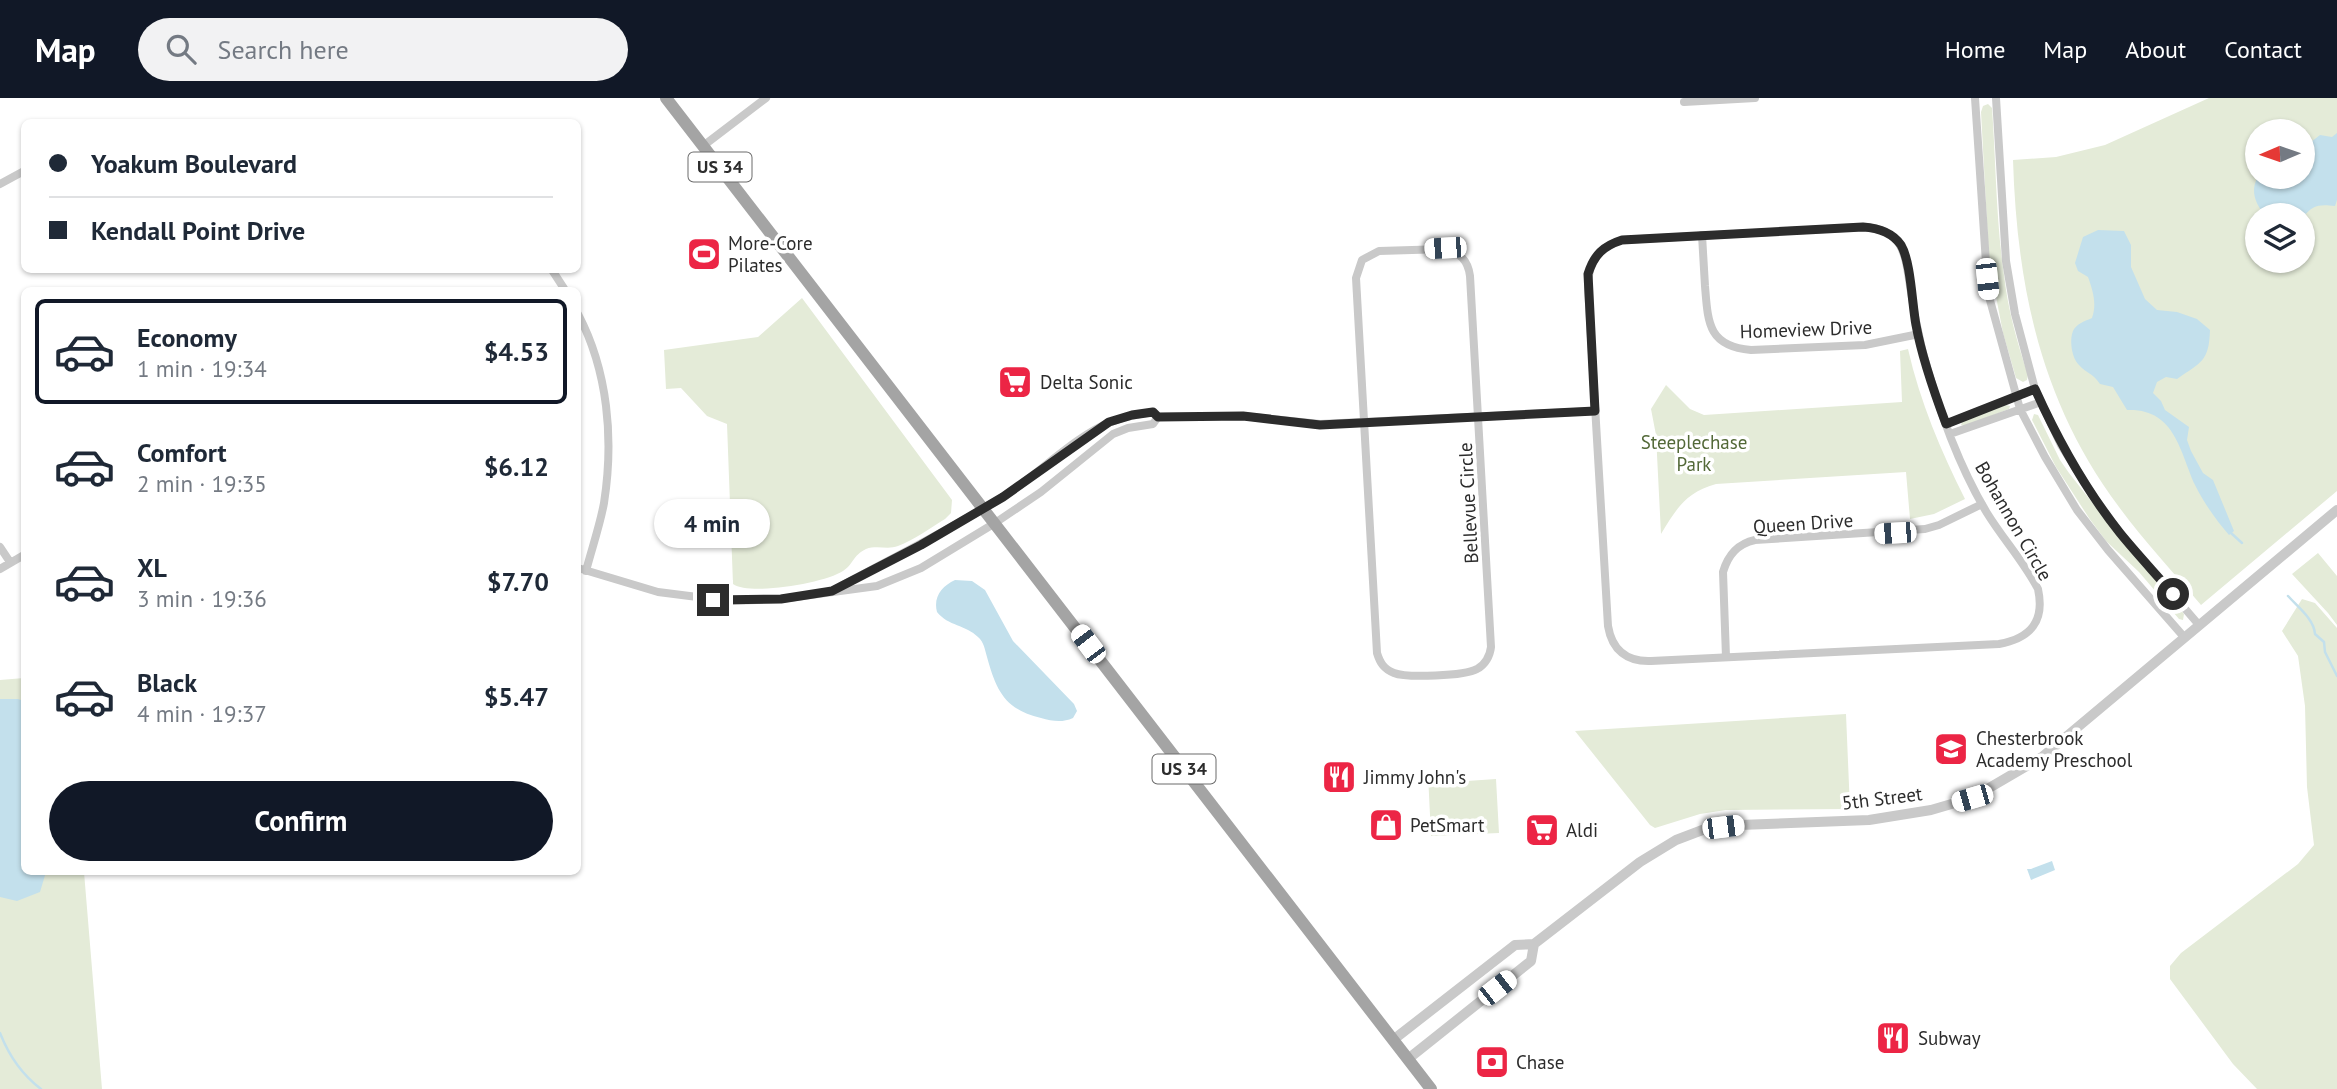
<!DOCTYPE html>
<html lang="en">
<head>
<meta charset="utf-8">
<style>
	:root { --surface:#fff; --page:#f2f2f3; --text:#1f2937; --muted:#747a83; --line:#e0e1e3; --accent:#111827 }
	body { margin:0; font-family:"PT Sans",sans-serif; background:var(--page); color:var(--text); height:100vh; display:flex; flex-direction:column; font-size:26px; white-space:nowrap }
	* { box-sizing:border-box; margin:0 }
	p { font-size:23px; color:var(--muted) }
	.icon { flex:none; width:38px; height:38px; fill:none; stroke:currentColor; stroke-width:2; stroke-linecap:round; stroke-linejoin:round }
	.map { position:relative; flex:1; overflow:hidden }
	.details { position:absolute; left:21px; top:189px; width:560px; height:588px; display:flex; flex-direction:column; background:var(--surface); border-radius:10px; box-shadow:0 2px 5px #0004 }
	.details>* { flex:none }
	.guide { position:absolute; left:21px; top:21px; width:560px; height:154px; border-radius:10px; box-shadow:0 2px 5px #0004; display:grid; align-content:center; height:154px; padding:0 28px; background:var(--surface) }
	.needle { width:46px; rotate:268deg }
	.buttons { position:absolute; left:2245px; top:21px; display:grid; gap:14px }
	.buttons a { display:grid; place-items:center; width:70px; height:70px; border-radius:50%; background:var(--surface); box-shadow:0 2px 5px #0004; font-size:35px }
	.end { position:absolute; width:32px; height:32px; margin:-16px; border:9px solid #2c2c2c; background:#fff; box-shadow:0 0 0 4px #fff }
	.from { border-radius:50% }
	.bubble { position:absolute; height:49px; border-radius:24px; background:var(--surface); box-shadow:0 2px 5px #0004; font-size:23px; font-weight:700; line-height:49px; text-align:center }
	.car { position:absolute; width:21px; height:42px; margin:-21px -10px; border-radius:9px; box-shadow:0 0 5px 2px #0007; background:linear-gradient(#fff 24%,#345 0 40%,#fff 0 76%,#345 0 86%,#fff 0) }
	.guide b { display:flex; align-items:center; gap:24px; height:66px; font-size:26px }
	.guide b+b { border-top:2px solid var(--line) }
	.guide i { width:18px; height:18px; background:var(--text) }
	ul { padding:12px 0 0; list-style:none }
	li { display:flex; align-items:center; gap:21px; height:105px; margin:0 14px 10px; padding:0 14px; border:4px solid transparent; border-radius:10px }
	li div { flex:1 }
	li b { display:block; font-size:26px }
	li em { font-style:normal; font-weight:700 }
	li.on { border-color:var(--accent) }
	li>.icon { width:63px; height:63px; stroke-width:1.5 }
	.button { display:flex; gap:14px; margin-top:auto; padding:14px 28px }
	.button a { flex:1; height:80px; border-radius:42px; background:var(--accent); color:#fff; font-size:28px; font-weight:700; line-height:80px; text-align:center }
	header { display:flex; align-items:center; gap:42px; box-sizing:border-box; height:98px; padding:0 35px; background:var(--accent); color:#fff }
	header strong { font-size:33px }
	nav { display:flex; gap:38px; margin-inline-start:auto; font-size:24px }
	.search { width:490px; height:63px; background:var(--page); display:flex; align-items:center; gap:18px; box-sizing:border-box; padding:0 24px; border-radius:38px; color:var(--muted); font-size:26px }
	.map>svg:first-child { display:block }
	.green { fill:#e4ebd8; fill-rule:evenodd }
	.water { fill:#c3e0ec }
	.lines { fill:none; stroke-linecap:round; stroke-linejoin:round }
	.stream { stroke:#c3e0ec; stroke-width:2.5 }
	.minor { stroke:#c9c9c9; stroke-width:8 }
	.tertiary { stroke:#c9c9c9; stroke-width:10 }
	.primary { stroke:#a4a4a4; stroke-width:12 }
	.route { stroke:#2c2c2c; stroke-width:9 }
	.labels { text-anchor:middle; stroke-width:7; stroke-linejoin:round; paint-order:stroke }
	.shield { fill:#fff; stroke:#6b6b6b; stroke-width:2 }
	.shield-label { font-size:18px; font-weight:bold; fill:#2c2c2c }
	.poi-label { font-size:19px; fill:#2c2c2c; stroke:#fff; text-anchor:start }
	.street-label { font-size:19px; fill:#2c2c2c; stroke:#fff }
	.park-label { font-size:19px; fill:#536938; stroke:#fff }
</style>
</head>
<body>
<header>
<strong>Map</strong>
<div class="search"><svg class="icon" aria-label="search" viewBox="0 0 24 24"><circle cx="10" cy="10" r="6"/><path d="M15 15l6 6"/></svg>Search here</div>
<nav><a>Home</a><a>Map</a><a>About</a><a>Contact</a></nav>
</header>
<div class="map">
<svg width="2337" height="991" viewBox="0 0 2337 991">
	<rect width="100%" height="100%" fill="#fff"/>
	<path class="green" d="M2209,0h128v393l-136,114c-28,-33 -57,-64 -82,-98 -78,-104 -102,-220 -106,-347l43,-3 49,-12zM2258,33h45v46h-45zM2258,117h45v46h-45z
		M1988,6l4,4c4,56 4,112 12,167 4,35 13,67 24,100l-1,5 -4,2 -7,-4 -13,-45 -14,-73 -8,-148 2,-6z
		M802,200l150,202 -1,13 -6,6c-15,9 -31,21 -47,27 -10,4 -21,-1 -32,3 -13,6 -13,16 -23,22 -18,12 -93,25 -110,13l-6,-160 -20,-8 -26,-28 -15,1 -2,-39 94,-13z
		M1908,251c12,53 33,102 57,150l-31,15 -24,5 -4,-47 -190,12c-31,9 -39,24 -55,50l-5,-99 -5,-26 15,-24 24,24 14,6 198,-13 -2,-51z
		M2006,307l4,1 -1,3 -44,17 -4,-1 1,-3z
		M2034,316l4,1 22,45 9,13 55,70 60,71 -1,6 -4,-1 -40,-47 -33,-31 -17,-23 -33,-51 -24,-47z
		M2318,455l19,23v49l-9,-12 -36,-39z
		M2302,501l13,4 22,25v461h-80l-24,-25 -63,-85v-13l11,-13 117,-89 16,-19 -7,-58 -2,-81 -7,-50 -16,-25z
		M24,580v194h60l18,217h-102v-409z
		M1846,616l4,95 -124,1 -26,4 -45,14 -5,-3 -75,-94z
		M1466,674l1,9 29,-2 3,54 -68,3 -3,-62z"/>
	<path class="water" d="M2337,35v67l-2,6c-16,-2 -22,-1 -32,11l-38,-2c-10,-11 -15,-25 -7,-38h45v-28l5,1 3,-8 9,-7 12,2z
		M2098,132l26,1 7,14v22l14,32 12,11 20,2 20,7 13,11c-1,32 -9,32 -33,49l-11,-2 -9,5 -4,11 8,8 4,9 24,17 -2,13 4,11 12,22 10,7 21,51 -5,4c-13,-15 -25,-32 -34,-50 -15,-33 -20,-77 -68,-75l-14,-23 -13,-3c-7,-11 -13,-10 -21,-19 -7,-7 -10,-24 -6,-34 3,-7 12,-10 19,-13 5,-14 1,-27 -4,-41l-10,-6 -3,-8 8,-26z
		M955,482l17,1 13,9 28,51 61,63 3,7 -4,7c-11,5 -21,3 -32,0 -36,-8 -45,-28 -54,-61 -2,-7 -3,-15 -9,-20 -12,-12 -30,-11 -41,-25 -4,-15 5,-26 18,-32z
		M0,601h18l6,2v171h22l-6,20 -23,9 -17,-4z
		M2052,763l3,9 -24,10 -4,-11h4z"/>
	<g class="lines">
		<path class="stream" d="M2231,435l11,10
			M2288,498c10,11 26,23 27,38l9,8 1,10 12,24
			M0,935c9,23 21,41 41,56"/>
		<path class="minor" d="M1975,0l13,195 32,116 25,48 32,53 31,40 76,87
			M1996,0l10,163 9,53 20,75 26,56 31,49 28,39 79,92
			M1684,4l71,-4
			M703,48l63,-48
			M0,86l24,-13
			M1863,129c40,2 42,26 47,59 3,21 7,42 12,63 15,56 35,114 65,164 16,26 37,49 51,76 7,32 -7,49 -39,55l-348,17c-24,1 -39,-11 -43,-35l-20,-339c0,-25 11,-40 34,-47z
			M1702,137c1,17 2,34 3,51 3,37 3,60 46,64l114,-5 54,-11
			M1445,151c15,4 23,11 25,27l21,371c-1,9 -6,18 -14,22 -12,7 -71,9 -83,4 -10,-4 -14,-10 -17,-20l-21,-375 6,-18 17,-9z
			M552,172l13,20
			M578,216c30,57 36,125 26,189 -4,22 -12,45 -18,68
			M1946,326l89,-35
			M1950,336l91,-32
			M0,449l10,15
			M578,470l80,24 71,9 52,-2 96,-13 44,-18 74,-45 46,-31 72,-58 15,-6 25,-4 5,-7
			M0,471l24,-14
			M832,493c56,-31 114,-59 169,-93 35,-21 73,-62 110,-76 14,-6 28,-8 42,-10l5,5 85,-1 77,8 275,-13
			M1726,559l-3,-85c5,-17 14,-28 32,-32l170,-11 14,-4 43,-21"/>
		<path class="tertiary" d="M1393,942l122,-95 19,-1 106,-82 36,-22 29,-11 35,-4 129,-5 62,-10 41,-12 70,-41 295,-247
			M1408,961l123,-98 3,-17"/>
		<path class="primary" d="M666,0l765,991"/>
	</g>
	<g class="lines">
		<path class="route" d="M713,502l68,-1 51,-8 89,-46 82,-48 106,-75 23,-7 21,-3 5,5 85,-1 77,9 275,-14 -7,-137c6,-19 15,-28 34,-34l241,-13c15,1 29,5 38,18 10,17 11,59 15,80 6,33 18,67 30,99l89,-35c23,51 50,100 85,144 17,21 36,41 53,61"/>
	</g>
	<defs>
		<g id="stadium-square" transform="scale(1.75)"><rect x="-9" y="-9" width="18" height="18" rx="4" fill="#ec2545" stroke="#fff"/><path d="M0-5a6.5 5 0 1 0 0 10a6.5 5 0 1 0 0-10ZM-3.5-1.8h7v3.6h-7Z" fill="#fff"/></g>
		<g id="supermarket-square" transform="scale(1.75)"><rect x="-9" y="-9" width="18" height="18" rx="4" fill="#ec2545" stroke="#fff"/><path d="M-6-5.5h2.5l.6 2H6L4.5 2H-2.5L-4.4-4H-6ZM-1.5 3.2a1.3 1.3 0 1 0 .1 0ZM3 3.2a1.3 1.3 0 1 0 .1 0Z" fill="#fff"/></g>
		<g id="school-square" transform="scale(1.75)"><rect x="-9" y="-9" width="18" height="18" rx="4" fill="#ec2545" stroke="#fff"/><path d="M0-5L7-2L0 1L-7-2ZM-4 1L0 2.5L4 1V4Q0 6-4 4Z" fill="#fff"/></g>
		<g id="restaurant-square" transform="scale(1.75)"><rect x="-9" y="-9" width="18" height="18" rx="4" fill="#ec2545" stroke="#fff"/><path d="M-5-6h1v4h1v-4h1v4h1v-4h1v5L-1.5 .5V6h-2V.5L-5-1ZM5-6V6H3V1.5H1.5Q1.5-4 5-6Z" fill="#fff"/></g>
		<g id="shop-square" transform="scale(1.75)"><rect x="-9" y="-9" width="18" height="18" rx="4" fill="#ec2545" stroke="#fff"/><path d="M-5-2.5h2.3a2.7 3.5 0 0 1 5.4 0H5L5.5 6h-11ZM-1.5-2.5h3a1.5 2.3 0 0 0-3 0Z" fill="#fff"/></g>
		<g id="bank-square" transform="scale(1.75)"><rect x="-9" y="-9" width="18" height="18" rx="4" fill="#ec2545" stroke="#fff"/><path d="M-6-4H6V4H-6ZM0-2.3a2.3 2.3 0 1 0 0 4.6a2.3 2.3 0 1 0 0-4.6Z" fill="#fff"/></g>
	</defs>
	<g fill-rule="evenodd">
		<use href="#stadium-square" x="704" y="156"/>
		<use href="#supermarket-square" x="1015" y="284"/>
		<use href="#school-square" x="1951" y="651"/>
		<use href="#restaurant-square" x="1339" y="679"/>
		<use href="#shop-square" x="1386" y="727"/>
		<use href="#supermarket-square" x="1542" y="732"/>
		<use href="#restaurant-square" x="1893" y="940"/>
		<use href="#bank-square" x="1492" y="964"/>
	</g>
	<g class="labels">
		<g class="shield">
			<rect x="688.5" y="54.5" width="63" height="29" rx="5"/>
			<rect x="1152.5" y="656.5" width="63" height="29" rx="5"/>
		</g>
		<g class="shield-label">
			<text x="720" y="75">US 34</text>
			<text x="1184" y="677">US 34</text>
		</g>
		<g class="poi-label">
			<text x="728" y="152">More-Core<tspan x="728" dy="22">Pilates</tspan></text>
			<text x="1040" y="291">Delta Sonic</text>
			<text x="1976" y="647">Chesterbrook<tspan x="1976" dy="22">Academy Preschool</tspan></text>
			<text x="1364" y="686">Jimmy John's</text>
			<text x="1410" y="734">PetSmart</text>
			<text x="1566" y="739">Aldi</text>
			<text x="1918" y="947">Subway</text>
			<text x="1516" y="971">Chase</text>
		</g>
		<g class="street-label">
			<text transform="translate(1806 231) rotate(-2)" y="7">Homeview Drive</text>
			<text transform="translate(1468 405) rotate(-93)" y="7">Bellevue Circle</text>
			<text transform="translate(2014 423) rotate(60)" y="7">Bohannon Circle</text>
			<text transform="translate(1803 425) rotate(-4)" y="7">Queen Drive</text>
			<text transform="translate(1882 700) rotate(-7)" y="7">5th Street</text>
		</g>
		<g class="park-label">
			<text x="1694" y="351">Steeplechase<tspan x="1694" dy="22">Park</tspan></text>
		</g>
	</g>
</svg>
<div class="buttons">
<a><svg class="needle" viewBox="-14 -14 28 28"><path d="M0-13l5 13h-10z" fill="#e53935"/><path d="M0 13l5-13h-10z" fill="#747a83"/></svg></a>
<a><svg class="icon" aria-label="layers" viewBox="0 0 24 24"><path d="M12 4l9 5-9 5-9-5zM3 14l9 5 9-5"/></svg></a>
</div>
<i class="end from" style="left:2173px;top:496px"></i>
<i class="end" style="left:713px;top:502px"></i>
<div class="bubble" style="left:654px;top:401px;width:116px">4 min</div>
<i class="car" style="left:1445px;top:150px;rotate:267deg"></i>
<i class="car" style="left:1987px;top:181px;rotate:174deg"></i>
<i class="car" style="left:1895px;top:435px;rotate:267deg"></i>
<i class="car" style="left:1088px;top:546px;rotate:323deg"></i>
<i class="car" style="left:1972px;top:700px;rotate:254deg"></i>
<i class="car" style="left:1723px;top:729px;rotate:83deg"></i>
<i class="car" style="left:1497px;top:890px;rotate:52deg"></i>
<div class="guide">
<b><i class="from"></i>Yoakum Boulevard</b>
<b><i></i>Kendall Point Drive</b>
</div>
<section class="details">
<ul>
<li class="on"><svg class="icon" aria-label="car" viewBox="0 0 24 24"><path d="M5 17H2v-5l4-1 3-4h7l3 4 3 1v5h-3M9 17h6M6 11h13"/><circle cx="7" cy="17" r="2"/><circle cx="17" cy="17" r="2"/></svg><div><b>Economy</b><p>1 min · 19:34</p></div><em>$4.53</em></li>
<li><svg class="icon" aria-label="car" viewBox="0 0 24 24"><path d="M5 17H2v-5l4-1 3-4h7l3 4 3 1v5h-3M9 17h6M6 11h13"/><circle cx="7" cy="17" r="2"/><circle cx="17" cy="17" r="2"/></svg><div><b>Comfort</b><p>2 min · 19:35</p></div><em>$6.12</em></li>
<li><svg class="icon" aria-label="car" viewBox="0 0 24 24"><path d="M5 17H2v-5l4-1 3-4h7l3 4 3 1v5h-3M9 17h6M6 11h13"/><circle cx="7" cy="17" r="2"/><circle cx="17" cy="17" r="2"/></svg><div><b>XL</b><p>3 min · 19:36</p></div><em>$7.70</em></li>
<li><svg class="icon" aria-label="car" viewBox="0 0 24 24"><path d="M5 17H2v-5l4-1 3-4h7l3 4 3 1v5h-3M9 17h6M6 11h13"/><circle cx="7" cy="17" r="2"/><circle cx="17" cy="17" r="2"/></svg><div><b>Black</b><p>4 min · 19:37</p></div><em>$5.47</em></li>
</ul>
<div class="button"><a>Confirm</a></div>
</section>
</div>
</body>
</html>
